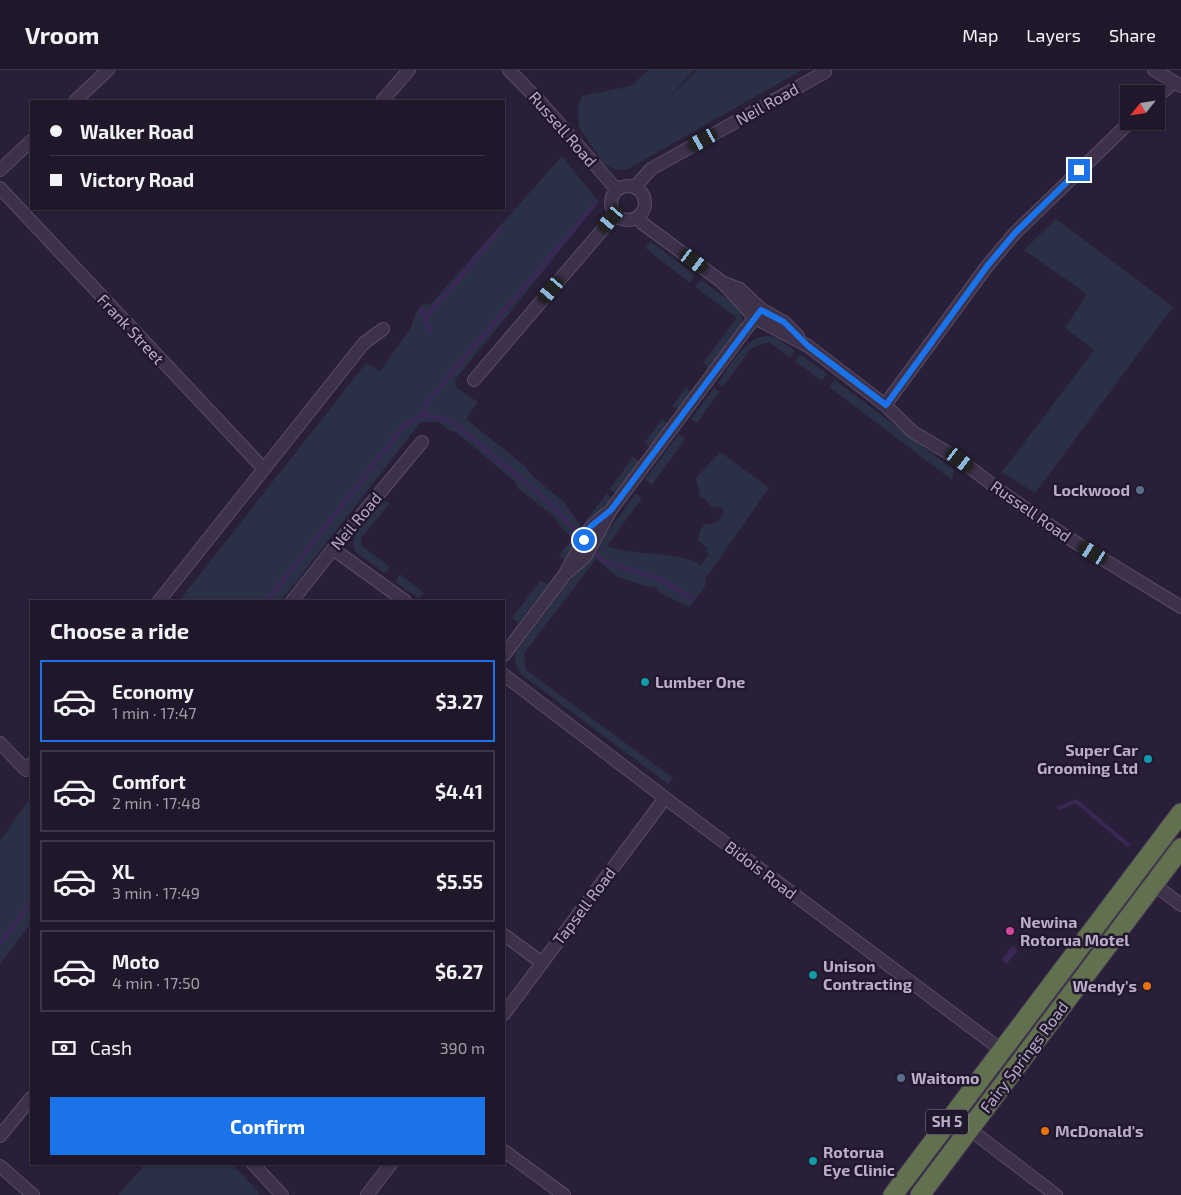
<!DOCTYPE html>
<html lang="en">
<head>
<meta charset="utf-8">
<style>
	:root { --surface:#20172b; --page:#282033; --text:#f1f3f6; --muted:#a29fa9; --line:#3d3647; --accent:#1a73e8 }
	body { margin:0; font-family:"Exo 2",sans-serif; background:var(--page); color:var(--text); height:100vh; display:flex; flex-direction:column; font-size:19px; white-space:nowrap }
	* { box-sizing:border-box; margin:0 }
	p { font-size:16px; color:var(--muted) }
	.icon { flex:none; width:28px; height:28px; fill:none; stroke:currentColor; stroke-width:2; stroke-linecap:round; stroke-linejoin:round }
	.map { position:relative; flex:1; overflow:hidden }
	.sheet { position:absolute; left:30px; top:530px; width:475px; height:565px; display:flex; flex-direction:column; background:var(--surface); border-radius:0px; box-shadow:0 1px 4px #0004,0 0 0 1px var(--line) }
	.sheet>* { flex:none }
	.hud { position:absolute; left:30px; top:30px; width:475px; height:110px; border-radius:0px; box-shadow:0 1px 4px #0004,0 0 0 1px var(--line); display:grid; align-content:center; height:110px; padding:0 20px; background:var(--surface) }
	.needle { width:32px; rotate:240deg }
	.fabs { position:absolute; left:1120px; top:15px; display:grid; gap:10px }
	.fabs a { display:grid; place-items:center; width:45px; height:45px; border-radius:0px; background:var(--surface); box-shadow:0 1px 4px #0004,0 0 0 1px var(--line); font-size:25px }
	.end { position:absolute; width:22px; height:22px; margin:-11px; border:6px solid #1a73e8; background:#fff; box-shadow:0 0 0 2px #fff }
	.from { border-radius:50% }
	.car { position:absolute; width:15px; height:30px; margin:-15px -8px; border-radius:6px; box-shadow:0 0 4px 1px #0007; background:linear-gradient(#222 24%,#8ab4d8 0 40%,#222 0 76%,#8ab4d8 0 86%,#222 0) }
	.hud b { display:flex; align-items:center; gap:18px; height:48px; font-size:19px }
	.hud b+b { border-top:1px solid var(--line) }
	.hud i { width:12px; height:12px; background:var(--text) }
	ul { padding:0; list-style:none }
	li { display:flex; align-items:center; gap:15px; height:82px; margin:0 10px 8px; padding:0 10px; border:2px solid var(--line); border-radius:0px }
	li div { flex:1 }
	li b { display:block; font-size:19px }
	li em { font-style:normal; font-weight:700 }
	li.current { border-color:var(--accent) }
	li>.icon { width:45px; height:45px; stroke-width:1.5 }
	h2 { padding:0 20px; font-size:22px; line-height:60px }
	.pay { display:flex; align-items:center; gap:12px; height:55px; padding:0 20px; font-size:19px }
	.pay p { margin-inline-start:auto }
	.action { display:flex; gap:10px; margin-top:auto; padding:10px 20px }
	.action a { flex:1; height:58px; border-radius:0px; background:var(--accent); color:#fff; font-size:20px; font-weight:700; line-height:58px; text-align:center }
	header { display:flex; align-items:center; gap:30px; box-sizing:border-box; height:70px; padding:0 25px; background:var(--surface); border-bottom:1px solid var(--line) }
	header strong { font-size:24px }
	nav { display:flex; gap:28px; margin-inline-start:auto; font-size:18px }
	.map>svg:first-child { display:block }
	.green { fill:#2a3147 }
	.water { fill:#3b2755 }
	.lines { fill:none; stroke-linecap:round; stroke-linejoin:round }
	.stream { stroke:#3b2755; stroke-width:4 }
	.minor-casing { stroke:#584d65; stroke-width:14 }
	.highway-casing { stroke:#453a51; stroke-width:21 }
	.minor { stroke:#3d324a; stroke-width:12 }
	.highway { stroke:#61704f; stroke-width:19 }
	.route { stroke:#1a73e8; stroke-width:6 }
	.service-dot { fill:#5c6f8a; stroke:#22182e; stroke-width:2 }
	.culture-dot { fill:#0f9aa8; stroke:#22182e; stroke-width:2 }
	.hotel-dot { fill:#d1479c; stroke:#22182e; stroke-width:2 }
	.food-dot { fill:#e8710a; stroke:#22182e; stroke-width:2 }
	.labels { text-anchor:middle; stroke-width:5; stroke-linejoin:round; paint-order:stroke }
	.shield { fill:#22182e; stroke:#8c8099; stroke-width:1 }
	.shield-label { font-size:15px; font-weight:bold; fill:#b9adc7 }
	.street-label { font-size:16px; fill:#b9adc7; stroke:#22182e }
	.poi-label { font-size:16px; font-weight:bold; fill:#b9adc7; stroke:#22182e; text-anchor:start }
</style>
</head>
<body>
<header>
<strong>Vroom</strong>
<nav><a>Map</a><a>Layers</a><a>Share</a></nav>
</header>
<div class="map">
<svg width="1181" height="1125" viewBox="0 0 1181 1125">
	<rect width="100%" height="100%" fill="#2a1f39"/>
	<path class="green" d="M648,0h46l-33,36 36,-36h105l-174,99 -12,1 -12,-6 -25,-37 -1,-21 4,-10 49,-10z
		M562,86l37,46 -144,178 2,8 21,14 -12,17 59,47 10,12 30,25 16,24 26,-34 4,6 -23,25 -23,37 -6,-5 14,-18 -12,-11 -8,-12 -37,-28 1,-4 -61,-51 -6,-1 -11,-9h-18l-140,179h-102l187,-238 14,8 31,-43 5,-16 8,-8 6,1z
		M1056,149l117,88 -138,186 -33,-21 92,-122 -29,-22 22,-34 -63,-44z
		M651,172l43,32 -4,9 -46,-36z
		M701,210l37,27 4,9 -1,10 -33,43 -5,-6 34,-45 -42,-31z
		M768,266l9,2 18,13 -5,7 -21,-16 -18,6 -28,39 -5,-4c12,-17 27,-47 50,-47z
		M800,284l27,20 -5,7 -27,-20z
		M835,310l119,90 -2,10 -123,-93z
		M686,317l5,6 -13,16 -6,-3z
		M714,318l5,4 -22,31 -6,-4z
		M662,349l6,4 -18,24 -6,-4z
		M679,364l6,5 -33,46 -7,-6z
		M720,382l49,36 -64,91v8l-16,20 -27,-13 -8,-8 -2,2 -34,-11 -22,-18 -72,94 2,17 147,108 -5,6 -147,-110c-5,-8 -7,-13 -5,-22l55,-74 27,-28 -1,-3 38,-53 7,4 -35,48c28,11 71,4 94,19l8,-11 -4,-3 2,-3 -9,-8 2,-10 5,-6c10,1 15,-2 19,-12l-2,-4 -11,-2 -6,-7 -5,-2 -4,-19z
		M633,387l6,4 -23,31 -7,-2z
		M383,431l7,2 -29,35v7l29,22 -4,5h-3l-27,-20c-4,-5 -3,-12 -1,-18z
		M400,504l24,19 -6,5 -21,-15 -1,-3z
		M540,511l8,3 -30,39 -6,-5z
		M31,727v126l-31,41v-123z
		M140,1094h92l28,29 -2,2h-140l24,-27z"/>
	<path class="water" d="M1012,876l6,4 -11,14 -5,-5z"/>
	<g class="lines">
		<path class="stream" d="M421,238l9,23
			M425,247c28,-27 50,-60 76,-90
			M422,345l8,-17 165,-194
			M596,483l7,8 57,18 32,20
			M267,531l137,-175 18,-11 28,5 100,83 27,29
			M1059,738l17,-7 52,44
			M0,873l31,-40"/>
		<g class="minor-casing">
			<path id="minor" d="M509,0l35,36 72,83
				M1154,0l27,16
				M1156,28l18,-16
				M75,31l33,-31
				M382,31l27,-31
				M0,100l31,-29
				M611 133a17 17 0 1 1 34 0a17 17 0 1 1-34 0Z
				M635,117l16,-18 174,-97
				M0,118l263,280
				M637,148l5,5 80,59 33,36 53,28 77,59 28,27 47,28 46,35 59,41 116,71
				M724,213l16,6 21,20 23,13 14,14
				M474,310l141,-165
				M885,335l103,-140 27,-32 116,-112
				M333,479l72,52
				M565,504l20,-17 26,-47 150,-201
				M159,531l205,-258 19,-14
				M292,531l41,-52 89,-107
				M504,585l61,-81 26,-47 15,-13
				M504,605l161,123 354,265
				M0,673l26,27 5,-6
				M1138,802l43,33
				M504,865l37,27
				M504,944l161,-216
				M952,1046l104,79
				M0,1066l31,-38
				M504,1081l60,44
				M253,1094l29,31
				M0,1096l33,29
				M367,1125l24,-31"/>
		</g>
		<g class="highway-casing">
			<path id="highway" d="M893,1125l288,-382
				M920,1125l261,-347"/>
		</g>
		<use href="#minor" class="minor"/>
		<use href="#highway" class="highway"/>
	</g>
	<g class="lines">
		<path class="route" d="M584,470l6,-13 21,-17 150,-200 23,12 24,24 78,59 102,-140 27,-32 64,-63"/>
	</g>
	<g class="service-dot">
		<circle cx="1140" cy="420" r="5"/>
		<circle cx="901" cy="1008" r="5"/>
	</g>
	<g class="culture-dot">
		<circle cx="645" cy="612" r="5"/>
		<circle cx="1148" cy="689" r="5"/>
		<circle cx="813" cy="905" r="5"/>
		<circle cx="813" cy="1091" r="5"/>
	</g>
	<circle class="hotel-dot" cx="1010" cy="861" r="5"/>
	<g class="food-dot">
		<circle cx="1147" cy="916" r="5"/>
		<circle cx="1045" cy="1061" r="5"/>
	</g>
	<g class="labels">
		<rect class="shield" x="926" y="1039.5" width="42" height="25" rx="4"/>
		<g class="shield-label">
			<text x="947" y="1057">SH 5</text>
		</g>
		<g class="street-label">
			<text transform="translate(767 34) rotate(-29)" y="6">Neil Road</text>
			<text transform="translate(563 59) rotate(49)" y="6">Russell Road</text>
			<text transform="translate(131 259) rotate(47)" y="6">Frank Street</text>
			<text transform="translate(1031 441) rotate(35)" y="6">Russell Road</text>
			<text transform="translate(356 451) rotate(-50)" y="6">Neil Road</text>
			<text transform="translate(761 800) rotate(37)" y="6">Bidois Road</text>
			<text transform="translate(584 836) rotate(-53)" y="6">Tapsell Road</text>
			<text transform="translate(1024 987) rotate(-53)" y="6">Fairy Springs Road</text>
		</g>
		<g class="poi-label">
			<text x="1130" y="426" text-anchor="end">Lockwood</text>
			<text x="655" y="618">Lumber One</text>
			<text x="1138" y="686" text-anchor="end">Super Car<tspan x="1138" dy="18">Grooming Ltd</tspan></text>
			<text x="1020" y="858">Newina<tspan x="1020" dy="18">Rotorua Motel</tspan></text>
			<text x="823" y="902">Unison<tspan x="823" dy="18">Contracting</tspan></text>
			<text x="1137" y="922" text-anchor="end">Wendy's</text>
			<text x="911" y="1014">Waitomo</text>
			<text x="1055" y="1067">McDonald's</text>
			<text x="823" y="1088">Rotorua<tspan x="823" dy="18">Eye Clinic</tspan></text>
		</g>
	</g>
</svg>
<div class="fabs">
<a><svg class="needle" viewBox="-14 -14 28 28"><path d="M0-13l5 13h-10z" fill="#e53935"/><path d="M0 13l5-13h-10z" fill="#a29fa9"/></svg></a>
</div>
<i class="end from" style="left:584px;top:470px"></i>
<i class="end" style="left:1079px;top:100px"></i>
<i class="car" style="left:703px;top:70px;rotate:241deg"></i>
<i class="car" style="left:611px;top:149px;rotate:220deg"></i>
<i class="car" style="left:694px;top:191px;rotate:127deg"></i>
<i class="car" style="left:551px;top:220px;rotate:220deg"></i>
<i class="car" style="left:960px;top:390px;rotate:128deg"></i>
<i class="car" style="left:1093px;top:483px;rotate:301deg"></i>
<div class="hud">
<b><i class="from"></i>Walker Road</b>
<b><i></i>Victory Road</b>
</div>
<section class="sheet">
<h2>Choose a ride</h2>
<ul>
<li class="current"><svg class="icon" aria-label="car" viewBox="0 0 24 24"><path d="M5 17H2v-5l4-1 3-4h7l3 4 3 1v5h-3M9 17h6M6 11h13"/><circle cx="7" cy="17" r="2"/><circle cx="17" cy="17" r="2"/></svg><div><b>Economy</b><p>1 min · 17:47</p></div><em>$3.27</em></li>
<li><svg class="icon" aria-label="car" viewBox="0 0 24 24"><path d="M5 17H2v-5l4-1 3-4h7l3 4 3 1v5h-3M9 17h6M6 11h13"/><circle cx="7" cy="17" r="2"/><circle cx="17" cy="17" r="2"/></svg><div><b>Comfort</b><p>2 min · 17:48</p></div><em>$4.41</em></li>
<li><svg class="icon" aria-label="car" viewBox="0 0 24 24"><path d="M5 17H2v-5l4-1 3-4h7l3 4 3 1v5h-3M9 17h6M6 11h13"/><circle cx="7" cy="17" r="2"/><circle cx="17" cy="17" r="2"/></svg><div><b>XL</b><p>3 min · 17:49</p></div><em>$5.55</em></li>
<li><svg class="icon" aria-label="car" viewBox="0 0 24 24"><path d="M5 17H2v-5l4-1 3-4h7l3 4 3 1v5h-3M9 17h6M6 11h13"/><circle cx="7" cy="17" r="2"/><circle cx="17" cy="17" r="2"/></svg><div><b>Moto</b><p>4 min · 17:50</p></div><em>$6.27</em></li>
</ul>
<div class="pay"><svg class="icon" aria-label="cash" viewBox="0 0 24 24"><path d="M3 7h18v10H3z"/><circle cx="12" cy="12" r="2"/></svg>Cash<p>390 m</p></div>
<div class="action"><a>Confirm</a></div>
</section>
</div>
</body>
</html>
